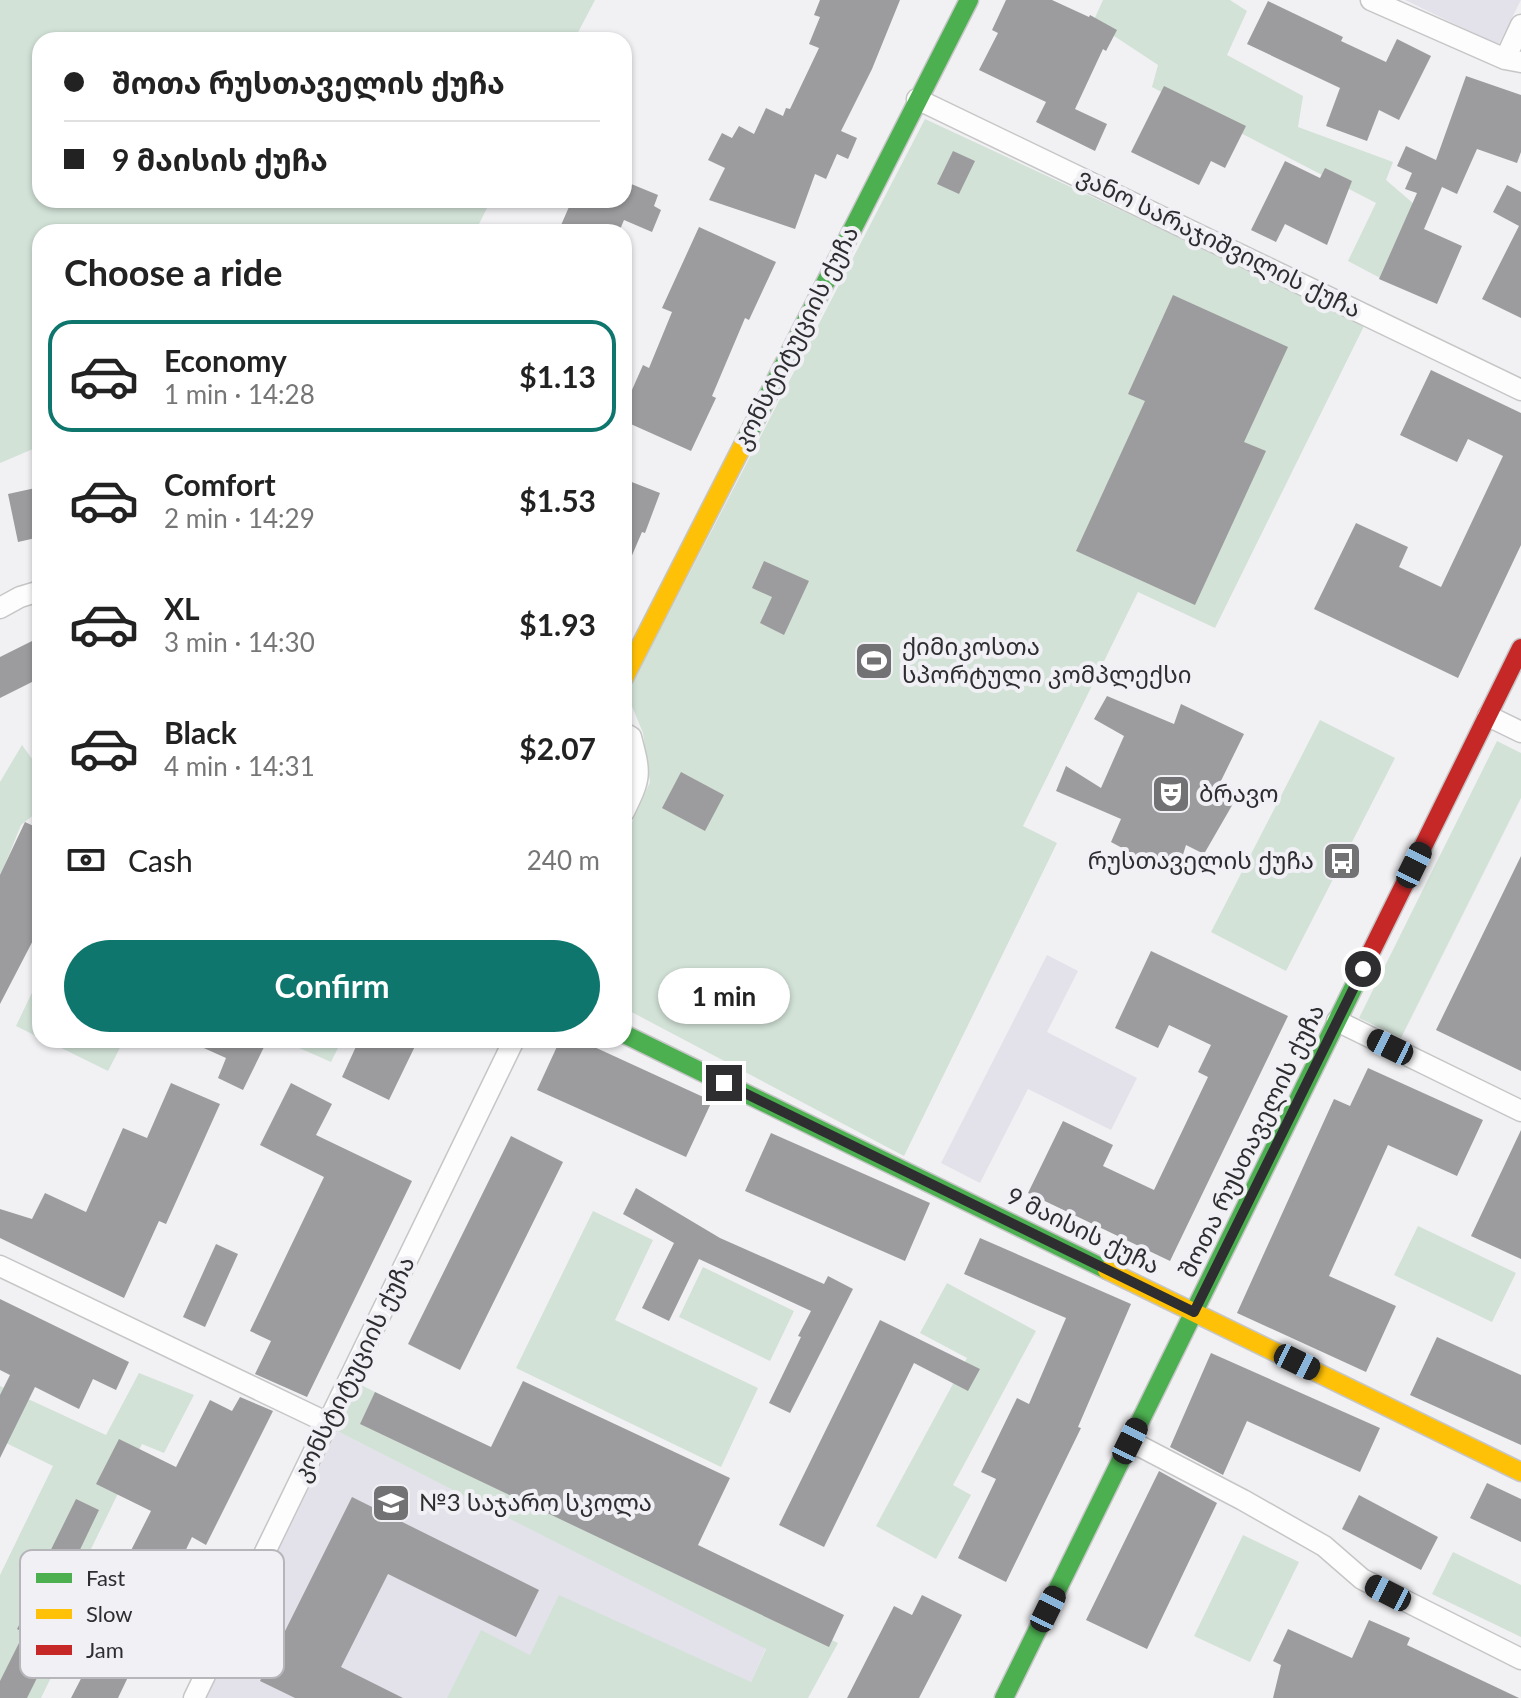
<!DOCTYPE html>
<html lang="en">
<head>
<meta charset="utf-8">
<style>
	:root { --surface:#fff; --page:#f6f6f6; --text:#222; --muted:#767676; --line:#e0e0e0; --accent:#0f766e }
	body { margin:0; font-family:Lato,"Noto Sans Georgian",sans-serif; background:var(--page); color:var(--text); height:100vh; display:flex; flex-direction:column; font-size:30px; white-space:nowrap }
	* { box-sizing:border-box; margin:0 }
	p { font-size:26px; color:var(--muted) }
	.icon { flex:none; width:44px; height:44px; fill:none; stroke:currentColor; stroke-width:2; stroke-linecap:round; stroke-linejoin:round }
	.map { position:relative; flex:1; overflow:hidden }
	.panel { position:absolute; left:32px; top:224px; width:600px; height:824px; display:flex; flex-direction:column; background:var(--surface); border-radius:24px; box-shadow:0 2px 6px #0004 }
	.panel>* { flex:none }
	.banner { position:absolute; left:32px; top:32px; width:600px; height:176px; border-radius:24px; box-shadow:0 2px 6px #0004; display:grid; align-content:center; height:176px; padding:0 32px; background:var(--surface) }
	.end { position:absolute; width:36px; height:36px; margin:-18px; border:10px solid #2e2e30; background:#fff; box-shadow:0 0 0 4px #fff }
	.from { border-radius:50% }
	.bubble { position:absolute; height:56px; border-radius:28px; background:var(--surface); box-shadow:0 2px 6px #0004; font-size:26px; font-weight:700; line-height:56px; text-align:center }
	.car { position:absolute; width:24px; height:48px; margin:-24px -12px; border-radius:10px; box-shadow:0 0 6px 2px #0007; background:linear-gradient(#222 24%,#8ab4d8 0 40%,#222 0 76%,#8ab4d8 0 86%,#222 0) }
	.banner b { display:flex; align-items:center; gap:28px; height:76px; font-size:30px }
	.banner b+b { border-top:2px solid var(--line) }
	.banner i { width:20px; height:20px; background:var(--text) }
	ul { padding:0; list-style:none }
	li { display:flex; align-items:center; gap:24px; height:112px; margin:0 16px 12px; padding:0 16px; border:4px solid transparent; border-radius:24px }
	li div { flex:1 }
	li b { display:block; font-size:30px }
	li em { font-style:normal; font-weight:700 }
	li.on { border-color:var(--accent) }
	li>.icon { width:72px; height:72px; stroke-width:1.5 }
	h2 { padding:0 32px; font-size:36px; line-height:96px }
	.pay { display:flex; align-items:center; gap:20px; height:88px; padding:0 32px; font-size:30px }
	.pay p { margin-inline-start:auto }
	.button { display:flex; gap:16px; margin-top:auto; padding:16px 32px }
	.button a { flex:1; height:92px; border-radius:48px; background:var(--accent); color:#fff; font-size:32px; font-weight:700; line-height:92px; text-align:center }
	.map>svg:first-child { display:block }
	.built { fill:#e3e2eb }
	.green { fill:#d2e2d7 }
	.building { fill:#9c9c9e }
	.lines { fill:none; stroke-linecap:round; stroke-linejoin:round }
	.street-casing { stroke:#c6c6c7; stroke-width:23 }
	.fast-casing { stroke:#c6c6c7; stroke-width:21 }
	.slow-casing { stroke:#c6c6c7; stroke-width:21 }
	.jam-casing { stroke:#c6c6c7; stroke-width:21 }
	.street { stroke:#fdfdfd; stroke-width:20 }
	.fast { stroke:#4caf50; stroke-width:18 }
	.slow { stroke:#ffc107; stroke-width:18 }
	.jam { stroke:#c62828; stroke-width:18 }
	.route { stroke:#2e2e30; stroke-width:10 }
	.labels { text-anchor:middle; stroke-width:8; stroke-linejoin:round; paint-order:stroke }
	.street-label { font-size:24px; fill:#2e2e30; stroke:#f0f0f5 }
	.poi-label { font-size:24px; fill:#2e2e30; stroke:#f0f0f5; text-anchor:start }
	.key { fill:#f0f0f5; stroke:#b6b6ba; stroke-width:2 }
	.key-label { font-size:22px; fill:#2e2e30 }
</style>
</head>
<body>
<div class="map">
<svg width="1521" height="1698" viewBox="0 0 1521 1698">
	<rect width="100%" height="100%" fill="#f1f1f4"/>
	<path class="built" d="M1405,0h116l-23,45z
		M1047,955l31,16 -31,61 90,46 -26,52 -83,-41 -48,94 -39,-20z
		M337,1431l429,217 -22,50h-538z"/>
	<path class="green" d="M0,0h595l-21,40h-534v160h451l-16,32h-435v214l-40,17z
		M1103,0h127l17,11 -20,44 76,41 -5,31 95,35 -7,18 28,24 -32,75 -34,-18 28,-58 -224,-116 6,-22 -65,-43z
		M925,119l440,205 -150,304 -77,-36 -115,234 34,17 -153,313 -280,-148v-168l26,-58 -7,-49 -16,-39z
		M1320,720l75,38 -109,213 -75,-39z
		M1497,741l24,12v45l-120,240 -42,-20z
		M22,745l18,25v40l-19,15 -21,52v-95z
		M38,980l2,1v57l-24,-12z
		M45,1040h79l-16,31z
		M299,1040h43l-11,22 -34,-15z
		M593,1211l60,29 -38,80 143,68 -37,79 -205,-99z
		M1418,1226l98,47 -24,49 -98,-47z
		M703,1267l91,44 -24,50 -91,-44z
		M947,1283l89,48 -83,154 18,10 -35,64 -60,-33 91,-168 -47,-25z
		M139,1373l55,22 -30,58 -22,-9 -100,206 19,7 -20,41h-41v-123l53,-109 -53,-26v-54l106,49z
		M359,1384l93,46 -7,22 393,191 -30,55h-361l34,-68 49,25 29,-60 192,87 15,-33 -429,-218z
		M1243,1535l56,27 -49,100 -56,-26z
		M1453,1552l68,33v52l-89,-43z"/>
	<path class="building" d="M820,0h80l-28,69 -31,62 16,7 -9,21 -11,-5 -11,25 -11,-5 -20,55 -86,-29 16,-32 -17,-8 14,-27 10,5 7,-12 15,8 12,-26 17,8 3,-8 4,1 29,-61 -10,-4 11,-27 -6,-2z
		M1006,0h46l37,17 1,-2 27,15 -11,21 -3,-2 -28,60 32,15 -12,27 -59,-29 10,-20 -67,-32 19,-37 -6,-3z
		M1268,1l75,36 -2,4 45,21 11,-23 34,17 -32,64 -20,-10 -12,31 -41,-15 14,-38 -93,-44z
		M1466,76l55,19v57l-4,11 -40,-14 -20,45 -15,-7 -18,42 38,17 -25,58 -58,-25 38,-86 -12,-4 7,-16 -15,-7 9,-20 30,14z
		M1164,86l82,40 -21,42 -14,-7 -12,24 -68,-33z
		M953,151l22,10 -16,33 -22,-10z
		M1285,161l35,17 5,-10 27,13 -25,64 -42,-21 -9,18 -25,-12z
		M624,181l34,14 -4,11 7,4 -9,22 -28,-12 -5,12h-61l14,-32h52z
		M1507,185l14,7v126l-39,-19 37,-73 -26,-14z
		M699,227l77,35 -27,58 -4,-2 -33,78 4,2 -25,53 -67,-30v-13l19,-43 6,3 23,-56 -10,-4z
		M1173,295l115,52 -44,95 22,9 -71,154 -119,-54 69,-150 -17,-7z
		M1431,370l90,43v132l-63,133 -144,-69 42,-86 52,24 -9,20 42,20 62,-131 -35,-17 -11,23 -57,-27z
		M624,479l36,14 -15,40 -3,-1 -18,42z
		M40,487v50l-22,5 -10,-48z
		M764,561l45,20 -25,54 -24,-12 12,-26 -20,-9z
		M40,637v41l-40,20v-41z
		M1107,696l67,28 7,-20 63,30 -28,57 18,11 -30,52 -18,-9 -10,32 -65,-35 10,-23 -65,-28 10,-25 35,22 23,-52 -30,-17z
		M681,772l43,23 -19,36 -43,-23z
		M25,822l15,7v98l-40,77v-129z
		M1521,856v215l-85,-41z
		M1151,951l137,65 -118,245 -142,-68 35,-72 50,24 -10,21 51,24 54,-113 -10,-5 13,-27 -42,-20 -11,23 -43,-20z
		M186,1040h67l11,7 -21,43 -25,-12 8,-20z
		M359,1040h59l-29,60 -47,-23z
		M560,1040h19l133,61 -26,56 -149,-67z
		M1368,1068l115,52 -26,56 -69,-31 -59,131 67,30 -30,66 -129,-59 97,-214 16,7z
		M171,1083l49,21 -54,120 -7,-3 -35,77 -124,-60v-29l32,10 13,-26 41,19 37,-84 24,10z
		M291,1083l41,21 -16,31 96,46 -105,216 -52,-23 16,-33 -21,-10 74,-154 -64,-32z
		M1521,1130v129l-50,-23z
		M771,1133l159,70 -25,58 -160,-70z
		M511,1136l52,26 -103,208 -52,-26z
		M636,1188l84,50 104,46 4,-8 25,13 -63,124 -21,-10 32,-66 -3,-1 13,-25 -112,-52 -30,62 -27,-13 32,-65 -51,-29z
		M980,1238l151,66 -53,123 3,1 -75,154 -48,-24 38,-79 -15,-7 36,-74 12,6 37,-86 -102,-44z
		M216,1244l22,10 -33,73 -22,-10z
		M0,1299l129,63 -13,28 -23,-11 -14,30 -44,-22 -35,71v-63l10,-20 -10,-5z
		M880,1320l100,49 -12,22 -54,-28 -90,184 -45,-22z
		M1437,1337l84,38v70l-111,-50z
		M1211,1353l169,75 -20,44 -113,-51 -24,54 -53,-28z
		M523,1381l207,97 -32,67 146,70 -15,32 -469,-223 15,-32 116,55z
		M240,1397l33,14 -67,134 -14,-8 -41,86 12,5 -14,29 -9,-5 -22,46h-47l16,-31 -36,-17 -24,48h-27v-17l24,-48 -7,-4 13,-25 -5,-2 51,-103 23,11 -23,48 41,20 34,-67 -55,-27 23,-45 57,28 34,-67 22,11z
		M1159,1471l58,32 -70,146 -61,-29z
		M1487,1483l34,16v43l-51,-24z
		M1359,1495l79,42 -17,33 -79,-41z
		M352,1497l187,93 -23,47 -128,-63 -47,93 62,31h-108l-35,-17z
		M922,1595l40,20 -43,83h-72l47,-92 18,9z
		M1369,1620l41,18 -3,7 112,53h-246l8,-33 -8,-4 15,-32 64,29z"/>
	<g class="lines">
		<g class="street-casing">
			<path id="street" d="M1371,0l134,59 16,3
				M1505,59l16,-34
				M917,99l604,291
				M0,608l20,-11 20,-6
				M1488,716l33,16
				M624,733l7,4c10,38 10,40 -7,75
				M1337,1021l184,90
				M0,1266l328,157
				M1130,1441l113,59 81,46 38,33 159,80
				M194,1698l320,-658"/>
		</g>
		<g class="fast-casing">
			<path id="fast" d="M745,441l224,-441
				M624,1034l483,236
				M1004,1698l364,-740"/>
		</g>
		<g class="slow-casing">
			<path id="slow" d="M624,678l121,-237
				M1107,1270l414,202"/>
		</g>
		<g class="jam-casing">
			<path id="jam" d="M1368,958l153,-310"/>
		</g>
		<use href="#street" class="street"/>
		<use href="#fast" class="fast"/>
		<use href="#slow" class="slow"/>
		<use href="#jam" class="jam"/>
	</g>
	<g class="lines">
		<path class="route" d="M724,1083l470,229 169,-343"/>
	</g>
	<defs>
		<g id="stadium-square" transform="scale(2)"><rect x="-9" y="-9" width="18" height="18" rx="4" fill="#727275" stroke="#f0f0f5"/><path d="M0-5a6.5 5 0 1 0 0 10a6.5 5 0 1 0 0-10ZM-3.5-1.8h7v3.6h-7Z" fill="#fff"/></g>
		<g id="theatre-square" transform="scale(2)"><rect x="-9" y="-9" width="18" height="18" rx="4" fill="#727275" stroke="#f0f0f5"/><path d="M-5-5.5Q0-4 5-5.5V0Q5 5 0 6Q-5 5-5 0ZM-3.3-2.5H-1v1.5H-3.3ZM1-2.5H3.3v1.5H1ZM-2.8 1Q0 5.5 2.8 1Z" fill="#fff"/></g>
		<g id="bus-square" transform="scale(2)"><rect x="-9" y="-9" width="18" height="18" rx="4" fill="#727275" stroke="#f0f0f5"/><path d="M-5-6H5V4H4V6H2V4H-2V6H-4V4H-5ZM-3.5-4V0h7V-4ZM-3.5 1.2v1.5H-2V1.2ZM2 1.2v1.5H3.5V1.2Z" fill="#fff"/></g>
		<g id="school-square" transform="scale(2)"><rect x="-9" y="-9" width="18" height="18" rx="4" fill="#727275" stroke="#f0f0f5"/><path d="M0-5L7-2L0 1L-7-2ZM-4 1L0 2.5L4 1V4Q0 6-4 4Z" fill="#fff"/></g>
	</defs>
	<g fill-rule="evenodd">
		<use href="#stadium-square" x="874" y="661"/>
		<use href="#theatre-square" x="1171" y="794"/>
		<use href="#bus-square" x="1342" y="861"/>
		<use href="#school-square" x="391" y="1503"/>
	</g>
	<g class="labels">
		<g class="street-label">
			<text transform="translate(1219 243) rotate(26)" y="8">ვანო სარაჯიშვილის ქუჩა</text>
			<text transform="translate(796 338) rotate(-63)" y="8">კონსტიტუციის ქუჩა</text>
			<text transform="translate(1252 1141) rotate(-64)" y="8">შოთა რუსთაველის ქუჩა</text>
			<text transform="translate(1083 1231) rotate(26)" y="8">9 მაისის ქუჩა</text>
			<text transform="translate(354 1369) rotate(-64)" y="8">კონსტიტუციის ქუჩა</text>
		</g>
		<g class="poi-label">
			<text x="902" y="655">ქიმიკოსთა<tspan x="902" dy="28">სპორტული კომპლექსი</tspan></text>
			<text x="1199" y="802">ბრავო</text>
			<text x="1314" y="869" text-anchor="end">რუსთაველის ქუჩა</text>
			<text x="419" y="1511">№3 საჯარო სკოლა</text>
		</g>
	</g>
	<rect x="20" y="1550" width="264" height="128" rx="12" class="key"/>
	<rect x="36" y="1573" width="36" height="10" fill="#4caf50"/>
	<rect x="36" y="1609" width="36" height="10" fill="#ffc107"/>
	<rect x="36" y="1645" width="36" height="10" fill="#c62828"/>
	<g class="key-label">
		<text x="86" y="1586">Fast</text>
		<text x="86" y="1622">Slow</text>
		<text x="86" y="1658">Jam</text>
	</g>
</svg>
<i class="end from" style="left:1363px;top:969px"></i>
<i class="end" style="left:724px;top:1083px"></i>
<div class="bubble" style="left:658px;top:968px;width:132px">1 min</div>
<i class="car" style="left:1414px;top:865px;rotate:26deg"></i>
<i class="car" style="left:1390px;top:1047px;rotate:296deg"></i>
<i class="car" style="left:1297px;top:1362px;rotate:116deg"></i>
<i class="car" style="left:1130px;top:1441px;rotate:26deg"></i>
<i class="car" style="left:1388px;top:1593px;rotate:297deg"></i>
<i class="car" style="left:1048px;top:1609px;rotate:26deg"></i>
<div class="banner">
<b><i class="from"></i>შოთა რუსთაველის ქუჩა</b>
<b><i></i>9 მაისის ქუჩა</b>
</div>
<section class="panel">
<h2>Choose a ride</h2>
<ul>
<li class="on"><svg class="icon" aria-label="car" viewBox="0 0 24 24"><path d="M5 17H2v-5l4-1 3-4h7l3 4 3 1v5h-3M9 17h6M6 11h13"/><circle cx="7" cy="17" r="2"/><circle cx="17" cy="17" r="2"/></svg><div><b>Economy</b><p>1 min · 14:28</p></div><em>$1.13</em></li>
<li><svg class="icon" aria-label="car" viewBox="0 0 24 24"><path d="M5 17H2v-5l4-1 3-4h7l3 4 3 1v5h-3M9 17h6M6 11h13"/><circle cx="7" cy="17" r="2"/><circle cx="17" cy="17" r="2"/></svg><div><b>Comfort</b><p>2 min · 14:29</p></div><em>$1.53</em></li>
<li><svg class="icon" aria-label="car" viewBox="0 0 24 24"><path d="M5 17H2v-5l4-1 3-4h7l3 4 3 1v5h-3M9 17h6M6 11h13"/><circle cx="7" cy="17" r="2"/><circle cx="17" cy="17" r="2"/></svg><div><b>XL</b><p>3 min · 14:30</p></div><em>$1.93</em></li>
<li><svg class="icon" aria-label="car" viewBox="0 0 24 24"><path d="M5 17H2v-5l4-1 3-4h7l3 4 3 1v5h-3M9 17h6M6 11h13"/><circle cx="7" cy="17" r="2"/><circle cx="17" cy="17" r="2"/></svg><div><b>Black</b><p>4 min · 14:31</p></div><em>$2.07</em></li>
</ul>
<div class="pay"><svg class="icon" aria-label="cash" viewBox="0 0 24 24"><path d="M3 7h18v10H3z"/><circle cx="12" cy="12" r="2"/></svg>Cash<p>240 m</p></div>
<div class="button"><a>Confirm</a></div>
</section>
</div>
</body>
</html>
